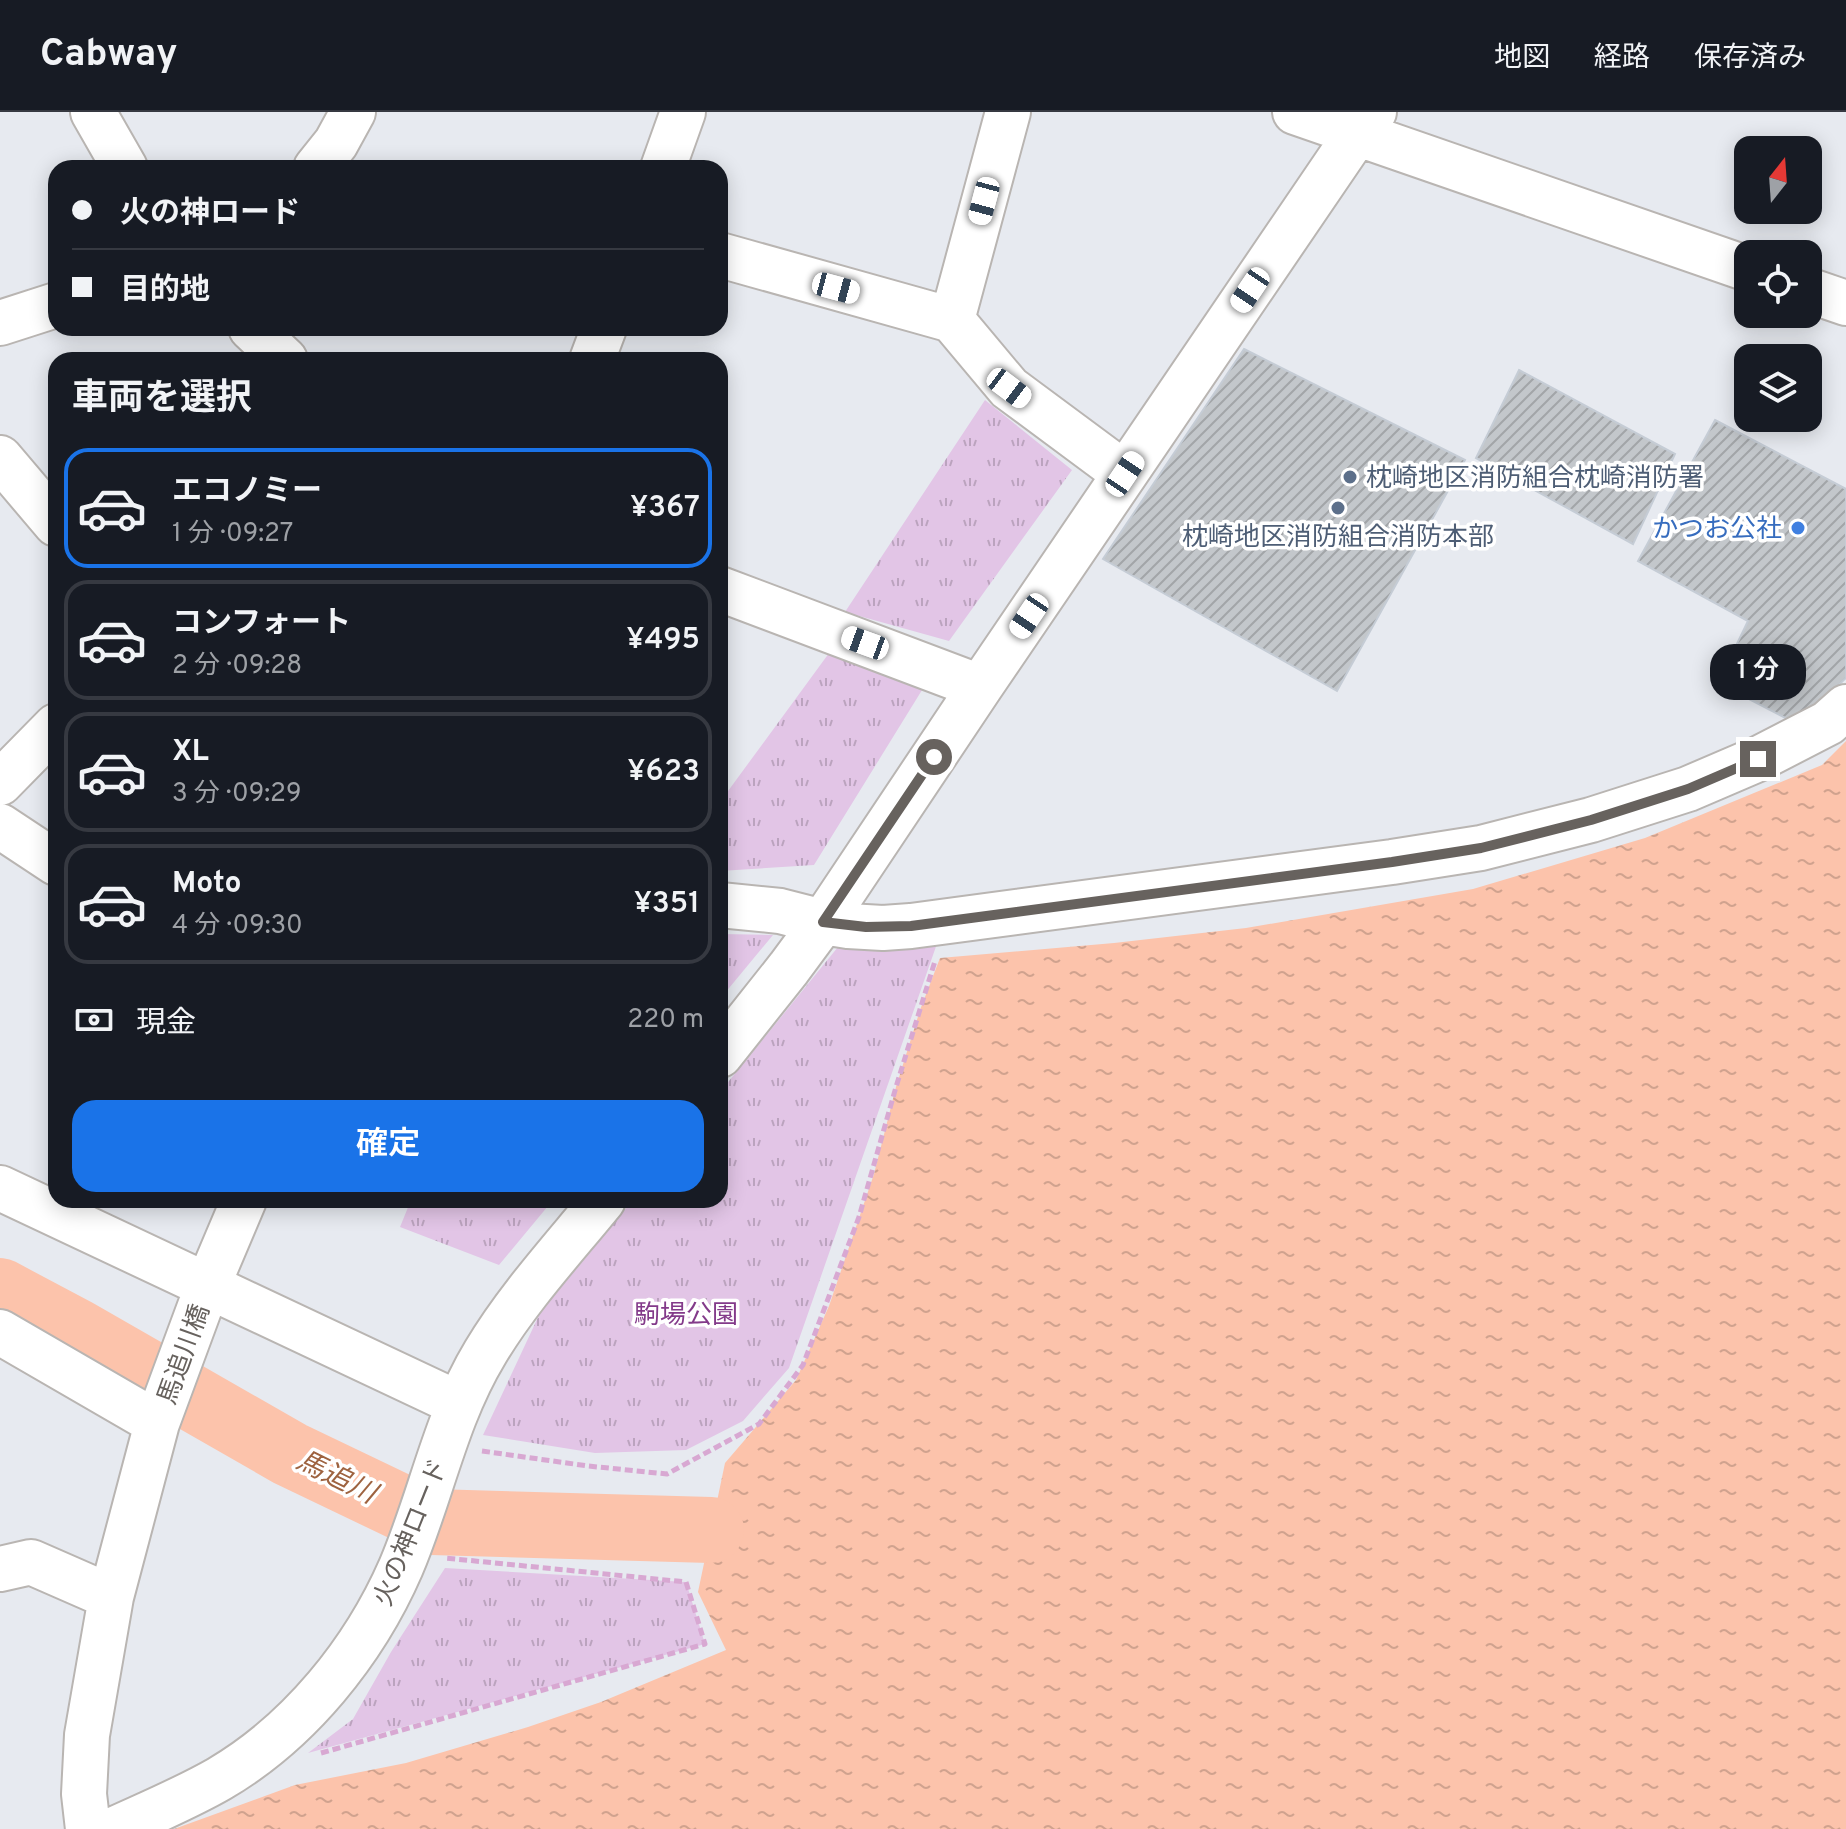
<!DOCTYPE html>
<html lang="ja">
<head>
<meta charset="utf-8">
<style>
	:root { --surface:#171b24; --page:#242831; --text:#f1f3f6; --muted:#9ea1a6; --line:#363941; --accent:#1a73e8 }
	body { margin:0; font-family:Overpass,"Noto Sans JP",sans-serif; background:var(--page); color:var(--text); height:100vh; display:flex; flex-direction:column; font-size:30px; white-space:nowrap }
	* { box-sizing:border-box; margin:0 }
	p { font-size:26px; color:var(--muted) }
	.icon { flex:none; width:44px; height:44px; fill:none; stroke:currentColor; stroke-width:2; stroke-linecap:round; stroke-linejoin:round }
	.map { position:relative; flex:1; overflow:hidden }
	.panel { position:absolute; left:48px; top:240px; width:680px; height:856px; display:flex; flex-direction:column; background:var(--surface); border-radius:24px; box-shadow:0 4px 20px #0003 }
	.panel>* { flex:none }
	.hud { position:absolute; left:48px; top:48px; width:680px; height:176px; border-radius:24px; box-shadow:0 4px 20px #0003; display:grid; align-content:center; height:176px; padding:0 24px; background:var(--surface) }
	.needle { width:52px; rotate:17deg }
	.fabs { position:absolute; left:1734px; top:24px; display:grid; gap:16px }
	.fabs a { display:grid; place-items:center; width:88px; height:88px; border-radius:16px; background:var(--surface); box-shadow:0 4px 20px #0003; font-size:40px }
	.end { position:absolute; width:36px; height:36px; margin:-18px; border:10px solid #67625e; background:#fff; box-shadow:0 0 0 4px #fff }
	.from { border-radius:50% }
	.bubble { position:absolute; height:56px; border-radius:24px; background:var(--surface); box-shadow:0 4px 20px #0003; font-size:26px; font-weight:600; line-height:56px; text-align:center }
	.car { position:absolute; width:24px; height:48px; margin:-24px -12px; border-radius:10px; box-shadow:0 0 6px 2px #0007; background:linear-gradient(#fff 24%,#345 0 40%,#fff 0 76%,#345 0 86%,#fff 0) }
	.hud b { display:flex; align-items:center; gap:28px; height:76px; font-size:30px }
	.hud b+b { border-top:2px solid var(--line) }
	.hud i { width:20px; height:20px; background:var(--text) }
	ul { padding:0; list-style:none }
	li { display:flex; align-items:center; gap:24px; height:120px; margin:0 16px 12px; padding:0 8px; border:4px solid var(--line); border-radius:24px }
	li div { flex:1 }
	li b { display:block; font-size:30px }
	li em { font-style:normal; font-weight:600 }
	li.on { border-color:var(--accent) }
	li>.icon { width:72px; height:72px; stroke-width:1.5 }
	h2 { padding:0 24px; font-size:36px; line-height:96px }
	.pay { display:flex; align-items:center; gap:20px; height:88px; padding:0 24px; font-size:30px }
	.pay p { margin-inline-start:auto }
	.action { display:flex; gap:16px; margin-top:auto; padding:16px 24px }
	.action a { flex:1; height:92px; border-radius:24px; background:var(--accent); color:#fff; font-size:32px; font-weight:600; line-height:92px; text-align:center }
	header { display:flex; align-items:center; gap:48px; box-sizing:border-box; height:112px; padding:0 40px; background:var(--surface); border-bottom:2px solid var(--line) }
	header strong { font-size:38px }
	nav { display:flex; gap:44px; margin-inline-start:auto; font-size:28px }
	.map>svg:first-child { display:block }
	.grass { fill:url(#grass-tufts) }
	.water { fill:url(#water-ripples) }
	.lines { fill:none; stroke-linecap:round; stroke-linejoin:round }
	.river { stroke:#fcc3ab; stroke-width:66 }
	.building { fill:url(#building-hatch); stroke:#c5ccd5; stroke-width:2 }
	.minor-casing { stroke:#b9b5b2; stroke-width:48 }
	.path { stroke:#d8a8d2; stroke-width:5; stroke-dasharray:8 4; stroke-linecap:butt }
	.minor { stroke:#fff; stroke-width:44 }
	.route { stroke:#67625e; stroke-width:10 }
	.service-dot { fill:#5c6f8a; stroke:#fff; stroke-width:3 }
	.shop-dot { fill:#3f7fe0; stroke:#fff; stroke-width:3 }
	.labels { text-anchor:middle; stroke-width:7; stroke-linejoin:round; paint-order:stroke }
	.service-label { font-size:26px; fill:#4e5e75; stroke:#fff; text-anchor:start }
	.shop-label { font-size:26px; fill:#366cbe; stroke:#fff; text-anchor:end }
	.park-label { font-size:26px; fill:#833a8a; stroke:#fff }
	.street-label { font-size:26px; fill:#67625e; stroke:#fff }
	.water-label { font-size:28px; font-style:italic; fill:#9e6340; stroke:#fff }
</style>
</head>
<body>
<header>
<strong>Cabway</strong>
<nav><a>地図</a><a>経路</a><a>保存済み</a></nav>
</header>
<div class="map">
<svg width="1846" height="1717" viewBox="0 0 1846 1717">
	<defs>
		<pattern id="grass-tufts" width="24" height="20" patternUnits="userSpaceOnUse" patternTransform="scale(2)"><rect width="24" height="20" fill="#e2c5e6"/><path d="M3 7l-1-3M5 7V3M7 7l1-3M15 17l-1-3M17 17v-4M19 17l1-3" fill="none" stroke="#bba3be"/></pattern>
		<pattern id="water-ripples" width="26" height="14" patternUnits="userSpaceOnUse" patternTransform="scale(2)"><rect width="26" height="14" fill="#fcc3ab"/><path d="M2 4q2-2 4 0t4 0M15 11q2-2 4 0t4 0" fill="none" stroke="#d0a28e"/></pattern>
		<pattern id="building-hatch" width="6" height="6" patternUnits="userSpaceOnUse" patternTransform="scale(2)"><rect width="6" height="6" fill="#c3c7cb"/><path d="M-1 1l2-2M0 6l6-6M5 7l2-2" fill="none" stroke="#a2a5a8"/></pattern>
	</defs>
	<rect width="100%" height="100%" fill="#e7eaf0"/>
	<path class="grass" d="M985,288l87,70 -123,171 -104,-29z
		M832,537l95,33 -113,183 -94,6v-69z
		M720,822l53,1 -53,64z
		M940,823l-151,433 -46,53 -57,29 -91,3 -112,-18 57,-122 93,-113h87v-108l118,-145z
		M411,1088h142l-54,65 -99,-38z
		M445,1456l241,14 19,62 -397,109 45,-34 38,-67z"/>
	<path class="water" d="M1846,629v1088h-1672l121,-44 111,-22 122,-36 73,-25 125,-52 -28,-58 27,-129 71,-83 33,-74 45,-132 22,-87 24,-77 20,-52 174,-15 132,-15 227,-39 172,-51 177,-73z"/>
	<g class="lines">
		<path class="river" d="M0,1179l77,41 213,122 142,68 279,8"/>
	</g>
	<path class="building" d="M1244,237l221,111 -128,231 -234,-132z
		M1519,258l156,84 -42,90 -157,-86z
		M1715,308l131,69v189l-49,46 -79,-41 30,-62 -110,-60z"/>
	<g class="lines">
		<g class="minor-casing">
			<path id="minor" d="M93,0l32,56
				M1295,0l453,157
				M316,56l20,-25 17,-31
				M663,56l20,-56
				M720,143l232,65 56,-208
				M1808,178l38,13
				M952,208l57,68 116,86
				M0,211l56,-18
				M251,216l34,32
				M592,248l12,-32
				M0,346l56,66
				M720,477l260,98
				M0,671l56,-57
				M0,714l56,37
				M720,793l60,6 43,11 25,4 35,2 28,-2 481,-64 89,-14 110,-28 97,-31 70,-30 70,-36 18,-16
				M720,943l69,-87 34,-46 157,-235 377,-554 17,-21
				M0,1076l459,216
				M0,1220l157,91
				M0,1457l31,-7 80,35
				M88,1717l-4,-35 3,-59 24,-138 46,-174 51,-138 36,-85
				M115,1717c35,-16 71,-31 104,-50 80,-47 145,-127 182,-212 30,-70 44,-148 84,-214 32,-54 78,-104 118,-153"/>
		</g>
		<path class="path" d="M482,1339l106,15 79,8 92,-50 44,-59 56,-148 37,-130 39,-126
			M321,1641l384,-109 -19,-62 -241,-24"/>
		<use href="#minor" class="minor"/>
	</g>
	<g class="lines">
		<path class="route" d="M934,645l-111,165 43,5 45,-1 481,-64 89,-14 110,-28 97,-31 70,-30"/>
	</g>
	<g class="service-dot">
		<circle cx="1350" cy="365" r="8"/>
		<circle cx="1338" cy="396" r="8"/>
	</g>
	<circle class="shop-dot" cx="1798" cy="416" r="8"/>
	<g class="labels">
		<g class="service-label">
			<text x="1366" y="374">枕崎地区消防組合枕崎消防署</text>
			<text x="1338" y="433" text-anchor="middle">枕崎地区消防組合消防本部</text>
		</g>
		<g class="shop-label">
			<text x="1782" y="425">かつお公社</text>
		</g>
		<g class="park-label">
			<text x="686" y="1211">駒場公園</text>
		</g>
		<g class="street-label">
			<text transform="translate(183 1242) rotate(-70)" y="9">馬追川橋</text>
			<text transform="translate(410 1420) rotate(-68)" y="9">火の神ロード</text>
		</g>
		<g class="water-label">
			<text transform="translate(337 1364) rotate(26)" y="10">馬追川</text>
		</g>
	</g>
</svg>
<div class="fabs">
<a><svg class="needle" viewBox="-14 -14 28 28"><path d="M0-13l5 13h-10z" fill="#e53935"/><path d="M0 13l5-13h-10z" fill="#9ea1a6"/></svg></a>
<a><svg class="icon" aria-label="locate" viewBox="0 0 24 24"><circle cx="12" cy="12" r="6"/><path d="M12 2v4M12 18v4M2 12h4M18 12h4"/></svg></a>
<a><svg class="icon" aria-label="layers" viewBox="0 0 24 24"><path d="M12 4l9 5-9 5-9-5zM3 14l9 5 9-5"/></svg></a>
</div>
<i class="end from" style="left:934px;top:645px"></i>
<i class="end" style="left:1758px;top:647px"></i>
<div class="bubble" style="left:1710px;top:532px;width:96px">1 分</div>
<i class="car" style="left:984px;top:89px;rotate:195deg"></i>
<i class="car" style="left:836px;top:176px;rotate:105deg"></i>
<i class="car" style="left:1250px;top:178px;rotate:214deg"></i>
<i class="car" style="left:1009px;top:276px;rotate:127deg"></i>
<i class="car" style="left:1125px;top:362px;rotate:34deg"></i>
<i class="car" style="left:1029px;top:504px;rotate:214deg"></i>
<i class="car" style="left:865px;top:531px;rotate:290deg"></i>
<div class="hud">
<b><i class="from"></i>火の神ロード</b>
<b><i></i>目的地</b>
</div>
<section class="panel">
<h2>車両を選択</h2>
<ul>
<li class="on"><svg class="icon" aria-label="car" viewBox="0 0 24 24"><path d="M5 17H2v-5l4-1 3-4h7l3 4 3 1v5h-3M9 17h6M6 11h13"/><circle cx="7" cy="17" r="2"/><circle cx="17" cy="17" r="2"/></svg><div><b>エコノミー</b><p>1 分 · 09:27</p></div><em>¥367</em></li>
<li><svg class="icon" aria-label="car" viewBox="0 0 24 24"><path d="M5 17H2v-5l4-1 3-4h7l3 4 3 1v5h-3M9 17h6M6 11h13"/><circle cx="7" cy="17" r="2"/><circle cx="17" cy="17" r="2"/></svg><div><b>コンフォート</b><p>2 分 · 09:28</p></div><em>¥495</em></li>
<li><svg class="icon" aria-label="car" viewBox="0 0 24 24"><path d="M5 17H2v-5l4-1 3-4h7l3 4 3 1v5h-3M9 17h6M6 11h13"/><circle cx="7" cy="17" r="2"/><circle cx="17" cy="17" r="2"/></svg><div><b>XL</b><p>3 分 · 09:29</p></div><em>¥623</em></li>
<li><svg class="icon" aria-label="car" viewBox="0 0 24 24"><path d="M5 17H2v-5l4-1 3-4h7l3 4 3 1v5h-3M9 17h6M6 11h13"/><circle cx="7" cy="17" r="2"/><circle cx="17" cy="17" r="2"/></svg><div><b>Moto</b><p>4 分 · 09:30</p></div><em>¥351</em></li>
</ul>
<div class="pay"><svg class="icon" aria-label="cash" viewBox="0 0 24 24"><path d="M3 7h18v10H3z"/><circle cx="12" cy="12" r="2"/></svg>現金<p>220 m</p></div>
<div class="action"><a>確定</a></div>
</section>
</div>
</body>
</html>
